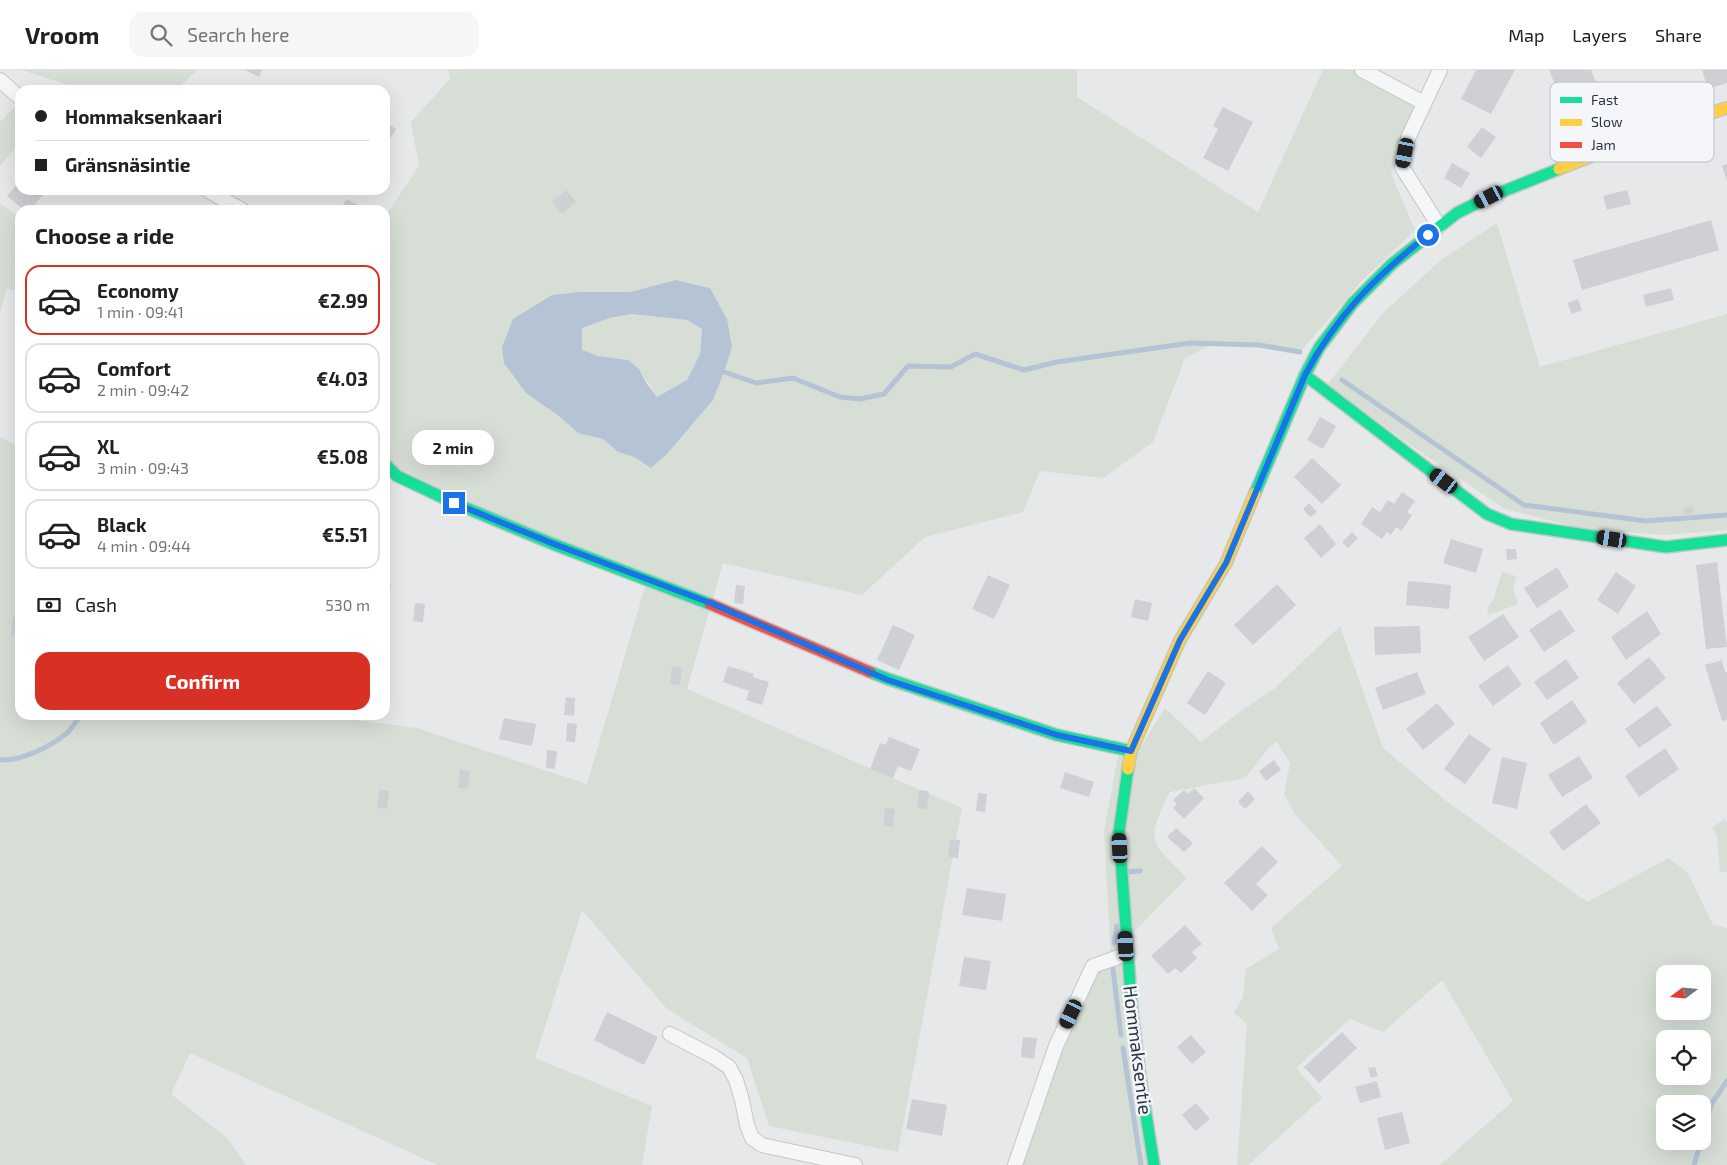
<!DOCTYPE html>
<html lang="en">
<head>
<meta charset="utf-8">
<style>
	:root { --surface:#fff; --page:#f6f6f6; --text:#202124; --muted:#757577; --line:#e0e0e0; --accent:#d93025 }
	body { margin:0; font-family:"Exo 2",sans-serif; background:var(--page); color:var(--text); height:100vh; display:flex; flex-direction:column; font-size:19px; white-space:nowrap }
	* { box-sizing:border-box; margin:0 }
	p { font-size:16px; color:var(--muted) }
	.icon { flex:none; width:28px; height:28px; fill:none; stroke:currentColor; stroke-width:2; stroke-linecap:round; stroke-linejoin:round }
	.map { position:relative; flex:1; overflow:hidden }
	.drawer { position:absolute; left:15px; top:135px; width:375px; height:515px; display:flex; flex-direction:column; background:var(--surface); border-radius:15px; box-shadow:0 5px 20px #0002 }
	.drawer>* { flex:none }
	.hud { position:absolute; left:15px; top:15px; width:375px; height:110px; border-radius:15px; box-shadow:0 5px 20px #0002; display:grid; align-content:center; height:110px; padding:0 20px; background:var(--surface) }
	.needle { width:32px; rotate:254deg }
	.tools { position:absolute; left:1656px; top:895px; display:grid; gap:10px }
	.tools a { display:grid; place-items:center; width:55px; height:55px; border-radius:10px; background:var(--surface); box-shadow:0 5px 20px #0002; font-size:25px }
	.end { position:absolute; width:22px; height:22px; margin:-11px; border:6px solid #1a73e8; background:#fff; box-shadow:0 0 0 2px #fff }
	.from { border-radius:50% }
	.bubble { position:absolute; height:35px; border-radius:15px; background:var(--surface); box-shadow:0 5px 20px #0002; font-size:16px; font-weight:700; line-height:35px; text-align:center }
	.car { position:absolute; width:15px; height:30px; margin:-15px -8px; border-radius:6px; box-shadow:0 0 4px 1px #0007; background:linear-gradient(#222 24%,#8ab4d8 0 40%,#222 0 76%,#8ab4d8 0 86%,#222 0) }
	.hud b { display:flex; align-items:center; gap:18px; height:48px; font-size:19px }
	.hud b+b { border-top:1px solid var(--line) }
	.hud i { width:12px; height:12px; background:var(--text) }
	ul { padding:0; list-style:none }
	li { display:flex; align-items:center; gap:15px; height:70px; margin:0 10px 8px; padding:0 10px; border:2px solid var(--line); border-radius:15px }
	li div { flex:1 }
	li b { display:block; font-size:19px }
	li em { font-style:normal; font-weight:700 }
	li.active { border-color:var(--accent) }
	li>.icon { width:45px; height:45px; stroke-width:1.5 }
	h2 { padding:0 20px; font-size:22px; line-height:60px }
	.pay { display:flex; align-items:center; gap:12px; height:55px; padding:0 20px; font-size:19px }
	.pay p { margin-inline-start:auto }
	.action { display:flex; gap:10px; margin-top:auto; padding:10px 20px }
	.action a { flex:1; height:58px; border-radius:15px; background:var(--accent); color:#fff; font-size:20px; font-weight:700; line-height:58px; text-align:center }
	header { display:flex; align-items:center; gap:30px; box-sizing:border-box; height:70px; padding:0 25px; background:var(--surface); border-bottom:1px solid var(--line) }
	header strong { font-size:24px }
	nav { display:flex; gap:28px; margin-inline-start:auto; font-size:18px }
	.search { width:350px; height:45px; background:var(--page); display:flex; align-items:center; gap:12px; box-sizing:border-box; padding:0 18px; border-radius:15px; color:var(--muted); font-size:19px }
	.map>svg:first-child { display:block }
	.green { fill:#d6ded6; fill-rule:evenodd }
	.water { fill:#b4c4d5; fill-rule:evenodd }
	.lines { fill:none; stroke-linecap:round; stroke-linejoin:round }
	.stream { stroke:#b4c4d5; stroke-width:5 }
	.building { fill:#ced0d3 }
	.street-casing { stroke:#c4c6c8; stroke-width:16 }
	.fast-casing { stroke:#c4c6c8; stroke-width:14 }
	.slow-casing { stroke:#c4c6c8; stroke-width:14 }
	.jam-casing { stroke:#c4c6c8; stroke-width:14 }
	.street { stroke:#f5f6f7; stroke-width:14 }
	.fast { stroke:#16e098; stroke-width:11 }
	.slow { stroke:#ffcf43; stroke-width:11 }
	.jam { stroke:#f24e42; stroke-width:11 }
	.route { stroke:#1a73e8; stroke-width:6 }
	.labels { text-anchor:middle; stroke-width:5; stroke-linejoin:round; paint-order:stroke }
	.street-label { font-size:19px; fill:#2b3445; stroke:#f4f6f9 }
	.key { fill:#f4f6f9; stroke:#b8bcc3; stroke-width:1 }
	.key-label { font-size:14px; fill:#2b3445 }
</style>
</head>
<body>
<header>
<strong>Vroom</strong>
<div class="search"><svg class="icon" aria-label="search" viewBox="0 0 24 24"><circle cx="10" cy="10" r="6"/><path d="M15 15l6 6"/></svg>Search here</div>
<nav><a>Map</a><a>Layers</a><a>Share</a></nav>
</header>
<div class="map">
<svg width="1727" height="1095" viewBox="0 0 1727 1095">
	<rect width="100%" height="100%" fill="#e6e8ea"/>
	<path class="green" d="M22,0h175l-21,20h-93z
		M448,0h629v27l181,115 65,-142h39l62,33 -33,71 24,56 -54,52 -61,70 -41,-7 -46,-1 -28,14 -32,84 -50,36 -63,-7 -17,41 -98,25 -63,58 -139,-32 -36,126 275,119 -64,344 -129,-26 -22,-68 -80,-49 -85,-99 -47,148 117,48 -10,59h-204l-248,-112 -19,41 56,44 19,27h-246v-728l20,10v268h298l99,13 170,56 60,-204 -262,-110v-253l34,-51 -8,-44 39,-43zM676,210l34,8 17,31 -3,53 -11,28 -46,54 -16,14 -17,-11 -16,-5 -15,-13 -25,-6 -19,-17 21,-124h50z
		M15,37l5,2v34l-20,23v-44z
		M0,133l20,15v74l-13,-4 -7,26z
		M1497,153l43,144 187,-53v216l-63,5 -84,-7 -75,-19 -83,-56 -95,-68 56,-72 58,-53z
		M631,244l56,6 15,9 -2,25 -13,26 -30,17 -18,-28 -11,-9 -30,-4 -16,-5v-23l28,-10z
		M1502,502l14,4 -3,13 5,15 -29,11 -2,-6 7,-11z
		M1340,556l43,122 62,52 142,102 82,-44 19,15 25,52 14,3v237h-287l73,-64 -71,-121 -59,52 -33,-13 -54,49 26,30 -74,67h-11l10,-141 -13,-11 9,-16 3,-28 33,-20 -8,-21 71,-62 -46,-51 -12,-20 6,-32 -13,-21 -7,4 -25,32 -75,14c-25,50 -21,48 17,86l-54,55 -8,-96 10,-81 30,-48 36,34 37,-29 37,-25zM1665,904h37v37h-37zM1665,969h37v37h-37zM1665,1034h37v37h-37z
		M1131,681l-12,81 35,333h-133l1,-16 71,-183 18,-6 -7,-130 15,-78z
		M1724,749l3,4v49h-7l-3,-37 -5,-7z"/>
	<path class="water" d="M676,210l34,8 17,31 5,28 -8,25 -11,28 -46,54 -16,14 -17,-11 -16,-5 -15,-13 -25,-6 -19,-17 -33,-23 -22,-30 -2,-16 11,-28 39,-24 28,-3h50zM631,244l56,6 15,9 -2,25 -13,26 -30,17 -10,-13 -8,-15 -11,-9 -30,-4 -16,-6v-22l28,-10z"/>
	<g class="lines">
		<path class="stream" d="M724,302l32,11 37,-5 47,19 20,2 24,-5 24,-28 43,1 24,-13 49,16 33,-8 133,-19 69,2 41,7
			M1342,310l182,125 122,16 81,-6
			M0,690c22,1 49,-13 66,-26 6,-5 10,-13 15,-19
			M1126,802l14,-1
			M1114,873l3,-17
			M1113,899l8,66
			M1123,978l18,117
			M1702,1066l10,-33 15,-22
			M1694,1095l7,-24"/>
	</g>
	<path class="building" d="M245,0h17l-3,7z
		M1476,0h39l-24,44 -30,-15z
		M1549,0h42l22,53 -36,15z
		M1702,0h25v13l-19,6z
		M1223,37l30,15 -25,49 -25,-13 15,-29 -5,-3z
		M385,52l11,7 -11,18z
		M1482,57l14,10 -15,21 -14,-11z
		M1452,93l18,10 -9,15 -17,-10z
		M1727,94v17l-5,-15z
		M20,111v9h27l-17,20h-6l-17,-14z
		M566,120l10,12 -14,11 -10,-11z
		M1627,120l4,14 -24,6 -4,-14z
		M346,129l19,9 -1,2h-23z
		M1711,150l8,30 -137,40 -9,-30z
		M1671,218l3,12 -28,7 -3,-12z
		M1578,229l4,11 -10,4 -5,-11z
		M1320,347l16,9 -13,23 -16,-9z
		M1312,388l29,27 -19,19 -28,-27z
		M1402,422l13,9 -8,11 5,3 -10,16 -6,-4 -5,8 -4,-3 -5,7 -21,-15 11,-17 8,5 8,-12 6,4z
		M1309,433l8,9 -7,5 -7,-8z
		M1692,437l2,5 -9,3 -2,-6z
		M1320,454l16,20 -15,14 -17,-20z
		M1352,462l6,6 -10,10 -6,-6z
		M1451,469l32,10 -7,24 -33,-10z
		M1506,479h10l1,10 -10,1z
		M1717,492l10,85 -21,2 -10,-84z
		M1557,497l12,20 -32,21 -13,-20z
		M1616,502l20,14 -18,28 -21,-14z
		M988,505l22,10 -16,34 -22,-10z
		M1408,511l43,4 -2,24 -43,-4z
		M385,513l6,1 -3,30h-3z
		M1277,514l19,21 -43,40 -19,-20z
		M736,515l9,1 -2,18 -9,-1z
		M1135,529l17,4 -4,18 -17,-4z
		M415,533l10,1 -2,18 -10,-1z
		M1560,539l15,22 -31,21 -15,-22z
		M1647,541l14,23 -35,26 -15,-23z
		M1503,544l16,23 -35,24 -16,-24z
		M13,547l7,1v18l-9,-1z
		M893,555l22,10 -16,35 -22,-10z
		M1420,556l1,27 -46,2 -1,-28z
		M1649,587l17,21 -32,26 -17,-21z
		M1566,589l13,19 -32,22 -13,-18z
		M1722,590l3,12h2v48l-5,1 -17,-56z
		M1508,595l14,20 -29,21 -15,-20z
		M672,596l10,1 -2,18 -10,-1z
		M728,596l26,8 -1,3 16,5 -7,23 -16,-5 3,-9 -26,-9z
		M1208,601l18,12 -21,32 -18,-12z
		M1417,602l9,22 -43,16 -8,-22z
		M566,627l9,1 -1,18 -10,-1z
		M1572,630l15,22 -33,23 -14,-22z
		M1437,633l18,21 -32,26 -17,-21z
		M1657,636l15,19 -33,23 -14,-19z
		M504,648l32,6 -4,22 -33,-7z
		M567,653l10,1 -2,18 -9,-1z
		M1469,664l22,15 -26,35 -21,-15z
		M889,667l31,12 -9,22 -13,-5 -5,12 -23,-9 10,-26 6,2z
		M1665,678l14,21 -40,28 -14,-21z
		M547,680l10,1 -2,18 -9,-1z
		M1579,686l14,22 -31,19 -14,-22z
		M1502,687l25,6 -10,46 -25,-6z
		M1274,690l7,10 -15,11 -7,-10z
		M460,700l10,1 -2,18 -10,-1z
		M1065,702l29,10 -5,15 -29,-9z
		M1194,718l10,10 -20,21 -11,-11 4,-4 -4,-4 11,-10 4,4z
		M379,720l10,1 -2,18 -10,-1z
		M919,720l10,1 -2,18 -10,-1z
		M1248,721l7,8 -10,10 -7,-7z
		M978,723l9,1 -2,18 -9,-1z
		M1586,734l15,19 -38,28 -14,-19z
		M885,738l10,1 -2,18 -9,-1z
		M1176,758l17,15 -9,9 -17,-15z
		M950,770h10l-2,18 -10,-1z
		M1262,776l16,16 -22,22 12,11 -16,16 -28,-28z
		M967,818l39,6 -4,27 -40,-6z
		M1185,855l17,19 -10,8 5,6 -16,15 -6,-5 -7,6 -17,-18z
		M964,887l27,4 -5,29 -27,-4z
		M607,942l51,25 -14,28 -50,-25z
		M1342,962l15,16 -38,35 -15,-16z
		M1191,965l15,17 -14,12 -15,-17z
		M1023,967l14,1 -3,21 -13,-2z
		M1375,997l3,9 -7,2 -3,-10z
		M1377,1011l4,16 -21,6 -5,-16z
		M912,1029l35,6 -5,31 -36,-7z
		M1196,1033l14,16 -14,12 -14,-16z
		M1402,1042l8,31 -25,7 -8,-32z"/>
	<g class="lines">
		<g class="street-casing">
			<path id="street" d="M1362,0l62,33
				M0,10l20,18
				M207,120l35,20
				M1439,156l-37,-59 6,-29 32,-68
				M670,964l44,23 15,10 7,13 6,20 5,25 5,13 10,7 93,20
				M1015,1095l41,-119 37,-80 34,-12"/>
		</g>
		<g class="fast-casing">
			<path id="fast" d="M1305,305l182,139 24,10 155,23 61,-7
				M385,394l12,12 57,27 99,41 157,60
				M1255,423l50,-118 14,-27 34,-45 39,-39 65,-51 32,-16 70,-28
				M870,602l18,7 169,56 74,16
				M1128,699l-9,63 13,179 8,65 14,89"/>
		</g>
		<g class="slow-casing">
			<path id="slow" d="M1559,99l104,-41 64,-20
				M1128,699l3,-18 49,-111 46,-77 29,-70"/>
		</g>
		<g class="jam-casing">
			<path id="jam" d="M710,534l160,68"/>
		</g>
		<use href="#street" class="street"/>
		<use href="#fast" class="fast"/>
		<use href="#slow" class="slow"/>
		<use href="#jam" class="jam"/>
	</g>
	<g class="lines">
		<path class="route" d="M454,433l100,41 159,60 175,76 169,55 74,16 49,-111 46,-77 79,-188c31,-59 71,-99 123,-140"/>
	</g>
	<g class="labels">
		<g class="street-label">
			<text transform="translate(1138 980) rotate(83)" y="7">Hommaksentie</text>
		</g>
	</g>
	<rect x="1550" y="12" width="164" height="80" rx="8" class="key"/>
	<rect x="1560" y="27" width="22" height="6" fill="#16e098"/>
	<rect x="1560" y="49" width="22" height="7" fill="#ffcf43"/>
	<rect x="1560" y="72" width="22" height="6" fill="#f24e42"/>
	<g class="key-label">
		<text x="1591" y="35">Fast</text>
		<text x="1591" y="57">Slow</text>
		<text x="1591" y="80">Jam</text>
	</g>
</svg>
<div class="tools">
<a><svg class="needle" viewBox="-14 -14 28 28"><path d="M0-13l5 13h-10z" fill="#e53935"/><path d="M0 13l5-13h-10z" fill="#757577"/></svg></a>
<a><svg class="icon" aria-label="locate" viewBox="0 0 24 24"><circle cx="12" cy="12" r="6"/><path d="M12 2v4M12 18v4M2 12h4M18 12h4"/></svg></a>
<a><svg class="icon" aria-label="layers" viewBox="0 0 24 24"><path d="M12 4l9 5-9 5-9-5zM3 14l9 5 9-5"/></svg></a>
</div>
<i class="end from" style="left:1428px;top:165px"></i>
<i class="end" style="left:454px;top:433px"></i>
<div class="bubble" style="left:412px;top:360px;width:82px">2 min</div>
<i class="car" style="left:1405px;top:83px;rotate:191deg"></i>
<i class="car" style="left:1489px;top:127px;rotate:243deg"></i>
<i class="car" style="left:1444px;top:411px;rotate:307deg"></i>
<i class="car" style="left:1612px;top:469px;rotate:279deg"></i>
<i class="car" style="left:1120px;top:778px;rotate:357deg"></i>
<i class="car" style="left:1126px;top:876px;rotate:357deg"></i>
<i class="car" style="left:1071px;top:944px;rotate:205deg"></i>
<div class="hud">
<b><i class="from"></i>Hommaksenkaari</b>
<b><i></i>Gränsnäsintie</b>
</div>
<section class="drawer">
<h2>Choose a ride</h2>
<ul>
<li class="active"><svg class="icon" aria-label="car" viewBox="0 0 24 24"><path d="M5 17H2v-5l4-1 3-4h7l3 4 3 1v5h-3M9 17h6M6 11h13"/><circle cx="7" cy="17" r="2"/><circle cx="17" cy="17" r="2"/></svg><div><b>Economy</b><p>1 min · 09:41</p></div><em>€2.99</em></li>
<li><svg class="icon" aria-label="car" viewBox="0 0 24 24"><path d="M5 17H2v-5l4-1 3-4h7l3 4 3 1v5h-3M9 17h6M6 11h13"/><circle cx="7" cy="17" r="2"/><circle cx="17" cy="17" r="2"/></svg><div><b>Comfort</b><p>2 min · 09:42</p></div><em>€4.03</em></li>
<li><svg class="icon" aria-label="car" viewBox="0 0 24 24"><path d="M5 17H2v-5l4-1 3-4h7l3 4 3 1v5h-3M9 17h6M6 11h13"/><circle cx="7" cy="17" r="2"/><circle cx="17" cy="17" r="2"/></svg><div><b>XL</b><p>3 min · 09:43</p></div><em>€5.08</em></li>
<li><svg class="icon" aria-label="car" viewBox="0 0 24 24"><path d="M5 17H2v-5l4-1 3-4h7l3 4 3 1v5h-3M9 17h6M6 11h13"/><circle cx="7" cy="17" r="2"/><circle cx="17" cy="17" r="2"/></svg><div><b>Black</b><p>4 min · 09:44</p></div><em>€5.51</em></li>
</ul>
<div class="pay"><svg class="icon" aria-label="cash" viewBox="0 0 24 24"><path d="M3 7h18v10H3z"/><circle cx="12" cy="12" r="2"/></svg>Cash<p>530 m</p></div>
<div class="action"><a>Confirm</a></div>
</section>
</div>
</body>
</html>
